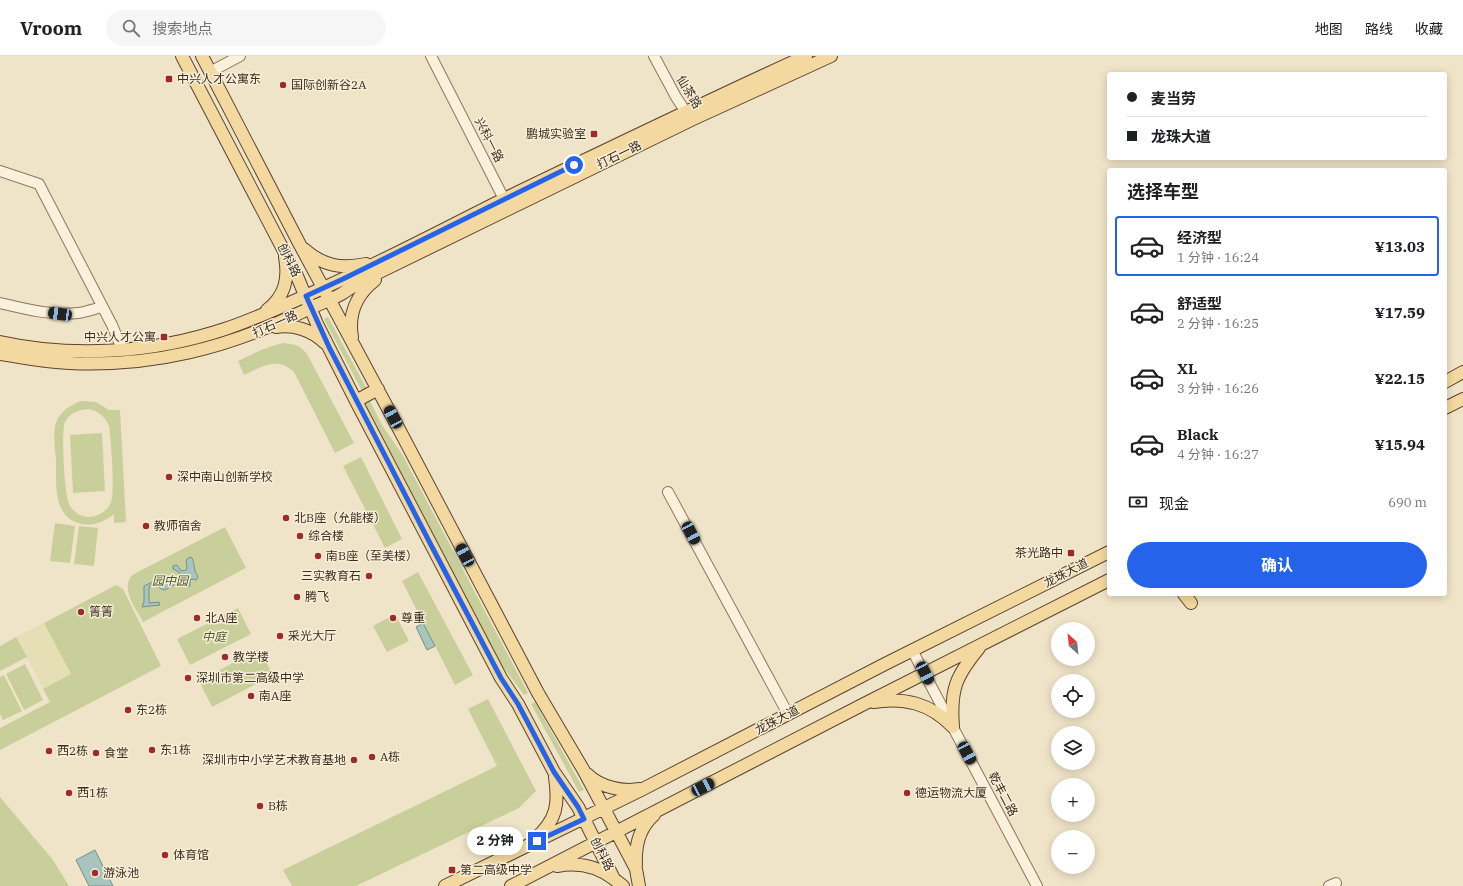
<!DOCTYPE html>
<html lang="zh">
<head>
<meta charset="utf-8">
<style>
	:root { --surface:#fff; --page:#f6f6f6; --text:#202124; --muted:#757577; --line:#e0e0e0; --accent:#2563eb }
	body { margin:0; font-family:"IBM Plex Serif","Noto Sans SC",serif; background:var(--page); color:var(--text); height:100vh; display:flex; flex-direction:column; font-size:15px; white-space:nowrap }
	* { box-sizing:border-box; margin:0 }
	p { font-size:13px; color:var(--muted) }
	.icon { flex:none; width:22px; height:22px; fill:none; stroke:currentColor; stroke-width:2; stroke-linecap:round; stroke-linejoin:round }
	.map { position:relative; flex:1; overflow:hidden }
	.details { position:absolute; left:1107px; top:112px; width:340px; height:428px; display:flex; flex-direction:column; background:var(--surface); border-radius:4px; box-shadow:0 2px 10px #0003 }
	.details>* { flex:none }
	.banner { position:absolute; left:1107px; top:16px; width:340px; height:88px; border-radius:4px; box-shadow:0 2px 10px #0003; display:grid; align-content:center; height:88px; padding:0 20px; background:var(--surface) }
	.needle { width:26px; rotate:333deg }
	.tools { position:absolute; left:1051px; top:566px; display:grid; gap:8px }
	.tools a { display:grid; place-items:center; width:44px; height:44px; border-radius:50%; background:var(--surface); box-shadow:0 2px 10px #0003; font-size:20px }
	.end { position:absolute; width:18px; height:18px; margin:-9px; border:5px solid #2563eb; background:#fff; box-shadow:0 0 0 2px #fff }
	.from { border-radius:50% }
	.bubble { position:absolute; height:28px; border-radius:14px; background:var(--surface); box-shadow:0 2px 10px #0003; font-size:13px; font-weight:700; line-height:28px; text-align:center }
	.car { position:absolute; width:12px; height:24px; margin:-12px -6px; border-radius:5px; box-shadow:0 0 3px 1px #0007; background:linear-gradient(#222 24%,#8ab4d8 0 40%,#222 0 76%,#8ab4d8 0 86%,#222 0) }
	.banner b { display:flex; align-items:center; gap:14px; height:38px; font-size:15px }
	.banner b+b { border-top:1px solid var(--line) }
	.banner i { width:10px; height:10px; background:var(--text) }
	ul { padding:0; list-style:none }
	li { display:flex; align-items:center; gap:12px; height:60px; margin:0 8px 6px; padding:0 12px; border:2px solid transparent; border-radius:4px }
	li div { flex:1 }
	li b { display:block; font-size:15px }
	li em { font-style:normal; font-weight:700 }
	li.selected { border-color:var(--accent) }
	li>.icon { width:36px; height:36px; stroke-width:1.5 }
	h2 { padding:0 20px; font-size:18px; line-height:48px }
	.pay { display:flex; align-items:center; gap:10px; height:44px; padding:0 20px; font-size:15px }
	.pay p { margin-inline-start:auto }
	.action { display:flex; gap:8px; margin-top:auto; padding:8px 20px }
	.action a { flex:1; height:46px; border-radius:24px; background:var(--accent); color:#fff; font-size:16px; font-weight:700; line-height:46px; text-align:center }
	header { display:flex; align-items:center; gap:24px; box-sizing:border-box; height:56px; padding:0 20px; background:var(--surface); border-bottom:1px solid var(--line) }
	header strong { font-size:19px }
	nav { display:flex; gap:22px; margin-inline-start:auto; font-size:14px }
	.search { width:280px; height:36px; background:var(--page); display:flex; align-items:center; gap:10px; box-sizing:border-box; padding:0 14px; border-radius:22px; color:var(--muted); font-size:15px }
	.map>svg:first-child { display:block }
	.farmland { fill:#e6deb5 }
	.green { fill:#c9cf9b; fill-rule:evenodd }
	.water { fill:#a9c4bc; stroke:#6f938a }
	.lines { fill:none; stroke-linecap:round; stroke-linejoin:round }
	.minor-casing { stroke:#8d765c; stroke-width:12 }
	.major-casing { stroke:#5b4430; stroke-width:14 }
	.minor { stroke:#faf1dc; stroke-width:10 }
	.major { stroke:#f3d9a0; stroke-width:12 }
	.route { stroke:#2563eb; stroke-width:5 }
	.poi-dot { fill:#9e2a2b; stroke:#f7eed8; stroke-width:1.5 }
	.labels { text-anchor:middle; stroke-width:3; stroke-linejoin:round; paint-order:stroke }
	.poi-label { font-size:12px; fill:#3d2e20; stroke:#f7eed8; text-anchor:start }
	.street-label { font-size:12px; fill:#3d2e20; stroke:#f7eed8 }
	.park-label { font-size:12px; font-style:italic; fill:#4d5a26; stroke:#f7eed8 }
</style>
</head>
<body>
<header>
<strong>Vroom</strong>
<div class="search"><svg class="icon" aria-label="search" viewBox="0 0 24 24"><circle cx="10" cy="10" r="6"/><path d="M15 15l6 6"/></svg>搜索地点</div>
<nav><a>地图</a><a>路线</a><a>收藏</a></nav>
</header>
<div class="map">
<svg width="1463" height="830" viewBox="0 0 1463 830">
	<rect width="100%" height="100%" fill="#f0e4c8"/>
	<path class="farmland" d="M44,567l27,51 -28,15 -27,-52z"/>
	<path class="green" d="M328,261l40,74 -5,2 -39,-74z
		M284,287c10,1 16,2 23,11l47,89 -19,10 -41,-81c-17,-16 -32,-5 -50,3l-6,-14c15,-7 29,-15 46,-18z
		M369,343l13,26 20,29 126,239 -4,2 -23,-31 -137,-263z
		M81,345l15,1 13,8h11l6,112 -12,1v-9c-18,16 -47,15 -55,-11 -4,-13 -3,-30 -3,-43 -1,-13 -4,-28 1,-40 5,-10 14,-15 24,-19zM88,353c10,2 17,7 21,17 2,12 6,66 2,76 -3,8 -11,14 -21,15 -8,0 -16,-4 -20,-11 -6,-9 -9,-75 -5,-84 5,-9 13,-12 23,-13z
		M102,377l3,58 -32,2 -3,-58z
		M361,401l41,82 -17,9 -42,-82z
		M55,467l20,3 -5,37 -20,-2z
		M79,470l19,2 -4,38 -20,-2z
		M225,471l21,41 -103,54c-7,-14 -23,-33 -11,-47z
		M418,516l55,103 -18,10 -53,-104z
		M116,529l7,4 38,77 -161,84v-22l50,-26 -7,-13 28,-15 -27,-51z
		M238,552l13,26 -61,31 -13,-26z
		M395,558l14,27 -22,11 -14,-26z
		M16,581l11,20 -27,14v-25z
		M259,593l14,26 -61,32 -13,-26z
		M25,608l18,36 -19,10 -18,-36z
		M4,619l18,36 -19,9 -3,-6v-37z
		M488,643l48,92 -17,17 -163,78h-64l-9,-16 214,-104 -29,-57z
		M535,646l49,88 -5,2 -48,-88z
		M0,741l53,63 16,26h-69z"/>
	<path class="water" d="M190,501l2,1c3,6 1,12 6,18l-1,3 -1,1 -3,-1 -3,1v6l-4,1 -7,-5 -14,8 -4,-1 -4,-4h-7l-1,3v15l10,-1 1,3 -18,2 2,-5v-16l13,-6 8,4 6,-5 10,1 1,-2 -3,-6 -6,-3v-3l4,-1 4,6 5,-1 1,-2 -1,-8z
		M423,567l12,23 -8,4 -11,-23z
		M95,794l18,36h-24l-13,-26z"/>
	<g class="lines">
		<g class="minor-casing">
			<path id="minor" d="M431,0l73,143 -5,5
				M654,0l22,41 14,21
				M210,16l30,-16
				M0,115l39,13 73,141 10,24
				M0,247c25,6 52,13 78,10 8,-1 16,-4 24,-6
				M668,436l120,222
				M912,594l125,236
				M1329,830l7,-3"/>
		</g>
		<g class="major-casing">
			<path id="major" d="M182,0l115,220 20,48 39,77 145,277 17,26 36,68 24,35 36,72 9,7
				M202,0l97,187 101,188 138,262 46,78 52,98 3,17
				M304,193c19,17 37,20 62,15
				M267,254c18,-14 22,-31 18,-53
				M276,271c17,-3 36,3 49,16
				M352,281c-4,-23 5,-43 23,-57h-3
				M0,286c73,16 153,11 225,-13 33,-11 64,-26 96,-40 63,-28 123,-60 185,-91 100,-48 199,-96 300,-142
				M0,298c23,4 46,8 69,9 84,4 158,-15 233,-51 13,-7 28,-11 41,-19 6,-4 12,-8 18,-12l330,-161 140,-64
				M1445,326l18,-10
				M356,345l22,-12
				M1445,352l18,-9
				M1184,538l7,9
				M873,646c31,-5 57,1 80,25
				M953,671c-3,-38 3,-51 26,-79
				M587,718c13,13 35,18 53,15
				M535,783c22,-19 24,-35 20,-62
				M636,809c-1,-18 3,-37 18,-50
				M557,810c21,-4 40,0 57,13
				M445,830l196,-96 244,-126 224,-112
				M511,830l353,-182 245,-124"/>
		</g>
		<use href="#minor" class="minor"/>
		<use href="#major" class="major"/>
	</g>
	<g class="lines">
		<path class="route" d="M537,785l47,-22 -6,-12 -24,-35 -36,-68 -17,-26 -70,-133 -102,-198 -23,-51 37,-17 231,-114"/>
	</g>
	<g class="poi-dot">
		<rect x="165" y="19" width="8" height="8" rx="2"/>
		<circle cx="283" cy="29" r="4"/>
		<rect x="590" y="74" width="8" height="8" rx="2"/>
		<rect x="160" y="277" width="8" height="8" rx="2"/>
		<circle cx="169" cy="421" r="4"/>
		<circle cx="286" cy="462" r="4"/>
		<circle cx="146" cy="470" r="4"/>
		<circle cx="300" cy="480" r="4"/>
		<rect x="1067" y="493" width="8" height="8" rx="2"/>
		<circle cx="318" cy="500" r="4"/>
		<circle cx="369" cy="520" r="4"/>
		<circle cx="297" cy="541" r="4"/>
		<circle cx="81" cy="556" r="4"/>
		<circle cx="197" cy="562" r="4"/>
		<circle cx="393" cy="562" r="4"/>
		<circle cx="280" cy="580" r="4"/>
		<circle cx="225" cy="601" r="4"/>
		<circle cx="188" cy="622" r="4"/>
		<circle cx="251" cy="640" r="4"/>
		<circle cx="128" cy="654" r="4"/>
		<circle cx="152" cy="694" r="4"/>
		<circle cx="49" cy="695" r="4"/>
		<circle cx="96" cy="697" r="4"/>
		<circle cx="372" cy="701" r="4"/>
		<circle cx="354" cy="704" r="4"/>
		<circle cx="69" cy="737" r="4"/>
		<circle cx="907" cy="737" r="4"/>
		<circle cx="260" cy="750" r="4"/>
		<circle cx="165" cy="799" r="4"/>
		<rect x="448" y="810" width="8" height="8" rx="2"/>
		<circle cx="95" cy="817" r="4"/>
	</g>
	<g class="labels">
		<g class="poi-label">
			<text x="177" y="27">中兴人才公寓东</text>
			<text x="291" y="33">国际创新谷2A</text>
			<text x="586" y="82" text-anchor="end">鹏城实验室</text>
			<text x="156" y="285" text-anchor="end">中兴人才公寓</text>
			<text x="177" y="425">深中南山创新学校</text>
			<text x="294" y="466">北B座（允能楼）</text>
			<text x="154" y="474">教师宿舍</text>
			<text x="308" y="484">综合楼</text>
			<text x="1063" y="501" text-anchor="end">茶光路中</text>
			<text x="326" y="504">南B座（至美楼）</text>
			<text x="361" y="524" text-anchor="end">三实教育石</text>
			<text x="305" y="545">腾飞</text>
			<text x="89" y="560">箐箐</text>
			<text x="205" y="566">北A座</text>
			<text x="401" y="566">尊重</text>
			<text x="288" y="584">采光大厅</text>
			<text x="233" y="605">教学楼</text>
			<text x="196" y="626">深圳市第二高级中学</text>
			<text x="259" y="644">南A座</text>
			<text x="136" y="658">东2栋</text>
			<text x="160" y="698">东1栋</text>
			<text x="57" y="699">西2栋</text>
			<text x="104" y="701">食堂</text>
			<text x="380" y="705">A栋</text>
			<text x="346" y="708" text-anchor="end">深圳市中小学艺术教育基地</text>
			<text x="77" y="741">西1栋</text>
			<text x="915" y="741">德运物流大厦</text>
			<text x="268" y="754">B栋</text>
			<text x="173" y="803">体育馆</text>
			<text x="460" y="818">第二高级中学</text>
			<text x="103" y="821">游泳池</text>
		</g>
		<g class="street-label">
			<text transform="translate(689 36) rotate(59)" y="4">仙茶路</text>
			<text transform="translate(489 84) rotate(63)" y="4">兴科一路</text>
			<text transform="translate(619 99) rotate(-26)" y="4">打石一路</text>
			<text transform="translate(289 204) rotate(63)" y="4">创科路</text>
			<text transform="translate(275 268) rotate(-24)" y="4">打石一路</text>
			<text transform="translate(1066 517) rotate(-27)" y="4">龙珠大道</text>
			<text transform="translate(777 664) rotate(-28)" y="4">龙珠大道</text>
			<text transform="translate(1003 738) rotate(62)" y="4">乾丰二路</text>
			<text transform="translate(602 798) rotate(63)" y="4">创科路</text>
		</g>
		<g class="park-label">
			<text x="170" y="529">园中园</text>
			<text x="214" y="585">中庭</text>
		</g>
	</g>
</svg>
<div class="tools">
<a><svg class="needle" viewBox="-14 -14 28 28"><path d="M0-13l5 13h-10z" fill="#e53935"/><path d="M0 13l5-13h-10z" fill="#757577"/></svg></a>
<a><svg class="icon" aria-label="locate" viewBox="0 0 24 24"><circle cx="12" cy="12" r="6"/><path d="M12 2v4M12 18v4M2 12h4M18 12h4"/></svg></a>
<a><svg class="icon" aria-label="layers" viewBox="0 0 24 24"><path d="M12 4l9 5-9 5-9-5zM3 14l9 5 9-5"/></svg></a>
<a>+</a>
<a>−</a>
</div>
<i class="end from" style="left:574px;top:109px"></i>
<i class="end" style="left:537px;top:785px"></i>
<div class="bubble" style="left:467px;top:771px;width:56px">2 分钟</div>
<i class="car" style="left:60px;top:258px;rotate:278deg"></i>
<i class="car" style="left:393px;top:361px;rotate:332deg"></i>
<i class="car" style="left:691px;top:477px;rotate:152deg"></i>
<i class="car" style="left:465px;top:499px;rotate:332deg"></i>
<i class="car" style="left:925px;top:617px;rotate:153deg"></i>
<i class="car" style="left:967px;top:697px;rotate:152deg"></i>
<i class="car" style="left:703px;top:731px;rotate:63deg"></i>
<div class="banner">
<b><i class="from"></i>麦当劳</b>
<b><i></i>龙珠大道</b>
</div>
<section class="details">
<h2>选择车型</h2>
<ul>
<li class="selected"><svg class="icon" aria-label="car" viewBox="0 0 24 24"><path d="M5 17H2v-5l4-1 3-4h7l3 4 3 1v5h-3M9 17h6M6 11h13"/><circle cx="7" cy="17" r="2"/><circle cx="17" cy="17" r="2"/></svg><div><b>经济型</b><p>1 分钟 · 16:24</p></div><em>¥13.03</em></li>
<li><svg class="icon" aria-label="car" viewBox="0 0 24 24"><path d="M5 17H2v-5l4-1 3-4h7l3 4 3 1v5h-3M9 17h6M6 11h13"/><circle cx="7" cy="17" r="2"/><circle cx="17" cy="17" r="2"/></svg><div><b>舒适型</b><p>2 分钟 · 16:25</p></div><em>¥17.59</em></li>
<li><svg class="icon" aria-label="car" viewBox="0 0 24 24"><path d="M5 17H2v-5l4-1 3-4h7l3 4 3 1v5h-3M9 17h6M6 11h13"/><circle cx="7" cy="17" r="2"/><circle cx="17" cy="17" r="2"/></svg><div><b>XL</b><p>3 分钟 · 16:26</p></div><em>¥22.15</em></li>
<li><svg class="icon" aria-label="car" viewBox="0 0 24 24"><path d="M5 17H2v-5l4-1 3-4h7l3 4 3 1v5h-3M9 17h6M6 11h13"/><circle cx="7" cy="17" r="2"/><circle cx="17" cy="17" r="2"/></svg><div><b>Black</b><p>4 分钟 · 16:27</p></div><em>¥15.94</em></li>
</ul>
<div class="pay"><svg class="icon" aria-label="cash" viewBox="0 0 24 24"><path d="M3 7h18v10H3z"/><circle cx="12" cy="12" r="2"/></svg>现金<p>690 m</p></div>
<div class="action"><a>确认</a></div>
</section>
</div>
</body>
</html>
